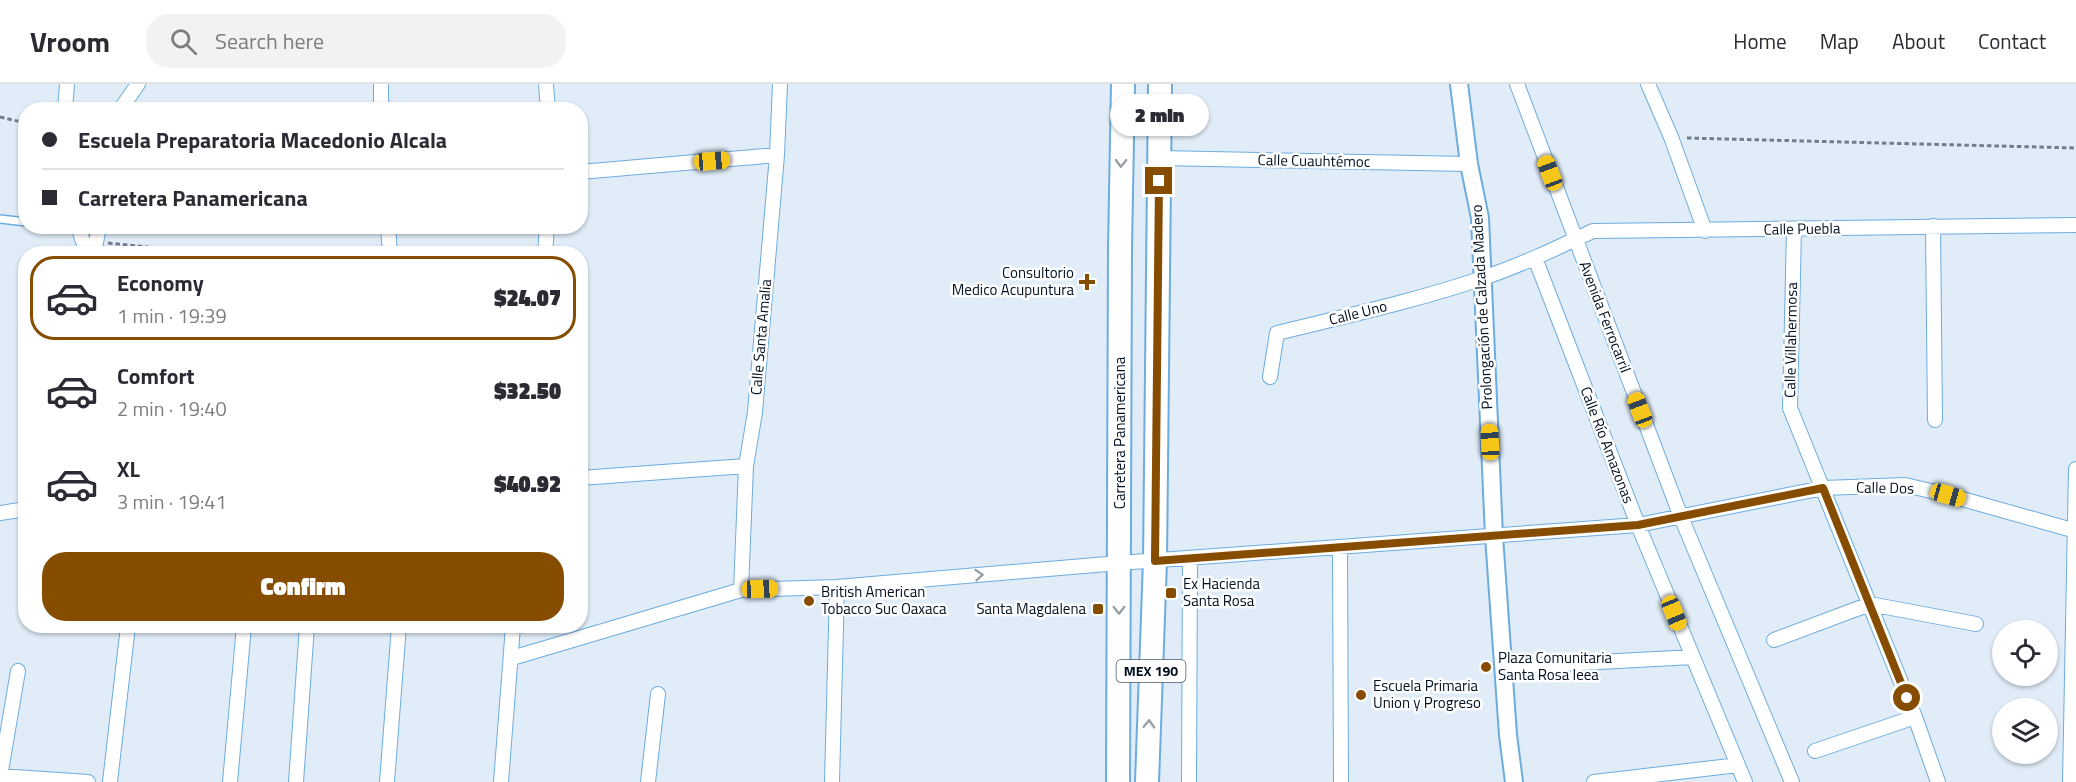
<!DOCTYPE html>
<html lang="en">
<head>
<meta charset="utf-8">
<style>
	:root { --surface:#fff; --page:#f2f2f3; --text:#2b2b33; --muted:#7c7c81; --line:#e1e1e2; --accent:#864d00 }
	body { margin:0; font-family:"Titillium Web",sans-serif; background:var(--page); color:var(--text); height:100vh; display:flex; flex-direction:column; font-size:22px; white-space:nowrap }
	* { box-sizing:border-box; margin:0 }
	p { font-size:20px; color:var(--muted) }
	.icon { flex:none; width:33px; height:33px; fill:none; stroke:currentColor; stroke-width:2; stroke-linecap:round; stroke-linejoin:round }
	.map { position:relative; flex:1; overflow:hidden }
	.details { position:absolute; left:18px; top:162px; width:570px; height:387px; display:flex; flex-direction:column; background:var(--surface); border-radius:24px; box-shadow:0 2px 4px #0004 }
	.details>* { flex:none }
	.hud { position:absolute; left:18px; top:18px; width:570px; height:132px; border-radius:24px; box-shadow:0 2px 4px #0004; display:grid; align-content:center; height:132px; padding:0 24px; background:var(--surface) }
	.controls { position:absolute; left:1992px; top:536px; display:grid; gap:12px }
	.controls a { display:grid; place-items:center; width:66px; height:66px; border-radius:50%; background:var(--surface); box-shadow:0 2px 4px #0004; font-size:30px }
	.end { position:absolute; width:27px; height:27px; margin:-14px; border:8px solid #864d00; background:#fff; box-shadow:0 0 0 3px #fff }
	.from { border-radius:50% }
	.bubble { position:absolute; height:42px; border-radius:21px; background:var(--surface); box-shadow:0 2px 4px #0004; font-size:20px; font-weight:800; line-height:42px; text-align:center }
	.car { position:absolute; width:18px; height:36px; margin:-18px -9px; border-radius:8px; box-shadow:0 0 4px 2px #0007; background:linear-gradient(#f5c518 24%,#345 0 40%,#f5c518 0 76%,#345 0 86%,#f5c518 0) }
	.hud b { display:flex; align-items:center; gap:21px; height:57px; font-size:22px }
	.hud b+b { border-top:2px solid var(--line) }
	.hud i { width:15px; height:15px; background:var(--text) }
	ul { padding:10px 0 0; list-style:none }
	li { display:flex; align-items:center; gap:18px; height:84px; margin:0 12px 9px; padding:0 12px; border:3px solid transparent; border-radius:24px }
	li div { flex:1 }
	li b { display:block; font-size:22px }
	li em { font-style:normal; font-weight:800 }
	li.current { border-color:var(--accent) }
	li>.icon { width:54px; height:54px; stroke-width:1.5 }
	.primary-button { display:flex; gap:12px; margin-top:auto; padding:12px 24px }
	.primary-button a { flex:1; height:69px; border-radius:24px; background:var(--accent); color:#fff; font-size:24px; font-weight:800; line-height:69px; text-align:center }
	header { display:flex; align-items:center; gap:36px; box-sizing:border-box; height:84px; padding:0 30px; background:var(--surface); border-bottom:2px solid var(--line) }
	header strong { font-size:28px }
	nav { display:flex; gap:33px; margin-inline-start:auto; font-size:21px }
	.search { width:420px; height:54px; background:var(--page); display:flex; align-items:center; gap:15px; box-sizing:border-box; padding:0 21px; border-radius:24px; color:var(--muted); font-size:22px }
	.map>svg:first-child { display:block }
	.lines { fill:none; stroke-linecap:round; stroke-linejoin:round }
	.service-casing { stroke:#6dacde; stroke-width:10 }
	.minor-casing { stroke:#6dacde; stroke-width:16 }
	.tertiary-casing { stroke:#6dacde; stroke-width:20 }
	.trunk-casing { stroke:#6dacde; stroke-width:26 }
	.path { stroke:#707d8c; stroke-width:3; stroke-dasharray:4.5 3; stroke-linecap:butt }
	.service { stroke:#fff; stroke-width:7 }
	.minor { stroke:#fff; stroke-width:14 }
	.tertiary { stroke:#fff; stroke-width:16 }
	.trunk { stroke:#fff; stroke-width:22 }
	.oneway { stroke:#999fa6 }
	.route { stroke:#864d00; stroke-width:8 }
	.poi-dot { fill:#864d00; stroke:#fff; stroke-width:2 }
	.labels { text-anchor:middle; stroke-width:5; stroke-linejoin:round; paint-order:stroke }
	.shield { fill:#fff; stroke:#4c5764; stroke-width:1.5 }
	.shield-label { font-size:14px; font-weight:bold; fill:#000f21 }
	.street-label { font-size:15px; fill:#000f21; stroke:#fff }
	.poi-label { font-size:15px; fill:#000f21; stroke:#fff; text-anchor:start }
</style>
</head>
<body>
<header>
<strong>Vroom</strong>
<div class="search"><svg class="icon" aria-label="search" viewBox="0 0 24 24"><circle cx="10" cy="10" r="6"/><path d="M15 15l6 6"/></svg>Search here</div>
<nav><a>Home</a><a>Map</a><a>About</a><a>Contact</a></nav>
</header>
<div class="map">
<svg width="2076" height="698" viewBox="0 0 2076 698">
	<rect width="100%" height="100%" fill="#e0ecf7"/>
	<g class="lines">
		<g class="service-casing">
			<path id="service" d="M0,135l26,3
				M57,142l21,3"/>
		</g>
		<g class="minor-casing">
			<path id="minor" d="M381,0v26
				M546,0l2,26
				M1517,0l164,433 111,265
				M1648,0l23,53 34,94
				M65,26l2,-26
				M120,26l18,-26
				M1159,74l310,6
				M580,88l197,-17
				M78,142l9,28
				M388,142l2,28
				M1933,142l2,194
				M1794,145l-4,179 125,309 23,65
				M94,170l5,-28
				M545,170l2,-28
				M1535,174l103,267 107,257
				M1270,293l7,-44c69,-17 138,-32 206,-55 38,-13 74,-30 110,-47l483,-6
				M580,394l166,-12
				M0,429l26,-4
				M1340,463l1,235
				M741,506l5,-124 9,-54 22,-257 3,-71
				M1774,556l96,-36 106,20
				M512,574l229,-68 96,-3 282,-24 519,-38 185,-37 82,-3 43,10 128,36
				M1503,583l190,-10
				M1815,667l100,-34
				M0,692l88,6
				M0,693l18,-106
				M110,698l18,-156
				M230,698l14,-156
				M296,698l11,-156
				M387,698l12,-156
				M501,698l12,-156
				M648,698l10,-88
				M832,698l5,-195
				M1189,698l1,-224
				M1594,698l144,-17
				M2070,698l6,-313"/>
		</g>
		<g class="tertiary-casing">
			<path id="tertiary" d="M1459,0l10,80 11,54 14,318 14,199 6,47"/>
		</g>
		<g class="trunk-casing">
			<path id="trunk" d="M1118,698l2,-534 3,-164
				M1147,698l8,-221 5,-477"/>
		</g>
		<path class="path" d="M0,33l26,6
			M1687,54l389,10
			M108,159l40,4"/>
		<use href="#service" class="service"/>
		<use href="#minor" class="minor"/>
		<use href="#tertiary" class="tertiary"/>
		<use href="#trunk" class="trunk"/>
	</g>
	<defs><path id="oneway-chevron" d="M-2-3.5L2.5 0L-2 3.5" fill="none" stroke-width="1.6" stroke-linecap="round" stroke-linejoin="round" transform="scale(1.5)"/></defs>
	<g class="oneway">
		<use href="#oneway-chevron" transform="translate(1121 79) rotate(91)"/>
		<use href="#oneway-chevron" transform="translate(979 491) rotate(-5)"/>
		<use href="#oneway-chevron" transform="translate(1119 526) rotate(90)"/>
		<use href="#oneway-chevron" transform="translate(1149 640) rotate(-88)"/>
	</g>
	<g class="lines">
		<path class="route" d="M1159,97l-4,380 483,-36 185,-37 84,210"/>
	</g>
	<g class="poi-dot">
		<path d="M1084 189h6v6h6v6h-6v6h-6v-6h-6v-6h6z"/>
		<rect x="1165" y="503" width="12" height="12" rx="3"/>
		<circle cx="809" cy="517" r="6"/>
		<rect x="1092" y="519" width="12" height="12" rx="3"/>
		<circle cx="1486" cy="583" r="6"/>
		<circle cx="1361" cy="611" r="6"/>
	</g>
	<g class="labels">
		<rect class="shield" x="1116.5" y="576" width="69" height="22" rx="4.5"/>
		<g class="shield-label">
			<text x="1151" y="592">MEX 190</text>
		</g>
		<g class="street-label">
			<text transform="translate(1314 77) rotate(1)" y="5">Calle Cuauhtémoc</text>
			<text transform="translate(1802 145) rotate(-1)" y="5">Calle Puebla</text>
			<text transform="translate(1482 223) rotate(-93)" y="5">Prolongación de Calzada Madero</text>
			<text transform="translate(1358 229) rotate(-14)" y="5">Calle Uno</text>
			<text transform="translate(1605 233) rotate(69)" y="5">Avenida Ferrocarril</text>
			<text transform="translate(761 253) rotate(-85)" y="5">Calle Santa Amalia</text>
			<text transform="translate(1791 256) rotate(-89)" y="5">Calle Villahermosa</text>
			<text transform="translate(1120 349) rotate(-90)" y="5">Carretera Panamericana</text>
			<text transform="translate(1607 361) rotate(69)" y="5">Calle Río Amazonas</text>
			<text transform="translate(1885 404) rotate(1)" y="5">Calle Dos</text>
		</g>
		<g class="poi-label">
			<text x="1074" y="194" text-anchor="end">Consultorio<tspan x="1074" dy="17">Medico Acupuntura</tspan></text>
			<text x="1183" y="505">Ex Hacienda<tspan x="1183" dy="17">Santa Rosa</tspan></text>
			<text x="821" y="513">British American<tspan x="821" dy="17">Tobacco Suc Oaxaca</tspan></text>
			<text x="1086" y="530" text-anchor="end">Santa Magdalena</text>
			<text x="1498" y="579">Plaza Comunitaria<tspan x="1498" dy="17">Santa Rosa Ieea</tspan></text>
			<text x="1373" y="607">Escuela Primaria<tspan x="1373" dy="17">Union y Progreso</tspan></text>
		</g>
	</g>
</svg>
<div class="controls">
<a><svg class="icon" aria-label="locate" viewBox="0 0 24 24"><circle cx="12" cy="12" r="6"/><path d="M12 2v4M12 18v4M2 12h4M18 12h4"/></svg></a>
<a><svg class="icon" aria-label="layers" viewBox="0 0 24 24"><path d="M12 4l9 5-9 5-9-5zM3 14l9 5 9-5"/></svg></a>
</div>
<i class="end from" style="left:1907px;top:614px"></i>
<i class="end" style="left:1159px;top:97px"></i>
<div class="bubble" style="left:1110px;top:10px;width:99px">2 min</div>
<i class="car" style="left:712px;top:77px;rotate:85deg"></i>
<i class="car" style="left:1550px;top:89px;rotate:339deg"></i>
<i class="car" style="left:1640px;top:326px;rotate:339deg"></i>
<i class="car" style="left:1490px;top:358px;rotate:357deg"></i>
<i class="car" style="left:1948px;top:411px;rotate:106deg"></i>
<i class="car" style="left:760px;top:505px;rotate:88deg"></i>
<i class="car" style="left:1674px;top:529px;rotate:158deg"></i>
<div class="hud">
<b><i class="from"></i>Escuela Preparatoria Macedonio Alcala</b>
<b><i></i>Carretera Panamericana</b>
</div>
<section class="details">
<ul>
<li class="current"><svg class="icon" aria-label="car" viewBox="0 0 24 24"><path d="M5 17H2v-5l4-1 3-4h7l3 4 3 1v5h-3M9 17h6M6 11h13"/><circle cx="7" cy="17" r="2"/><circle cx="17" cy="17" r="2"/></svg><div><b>Economy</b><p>1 min · 19:39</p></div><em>$24.07</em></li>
<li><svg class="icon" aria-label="car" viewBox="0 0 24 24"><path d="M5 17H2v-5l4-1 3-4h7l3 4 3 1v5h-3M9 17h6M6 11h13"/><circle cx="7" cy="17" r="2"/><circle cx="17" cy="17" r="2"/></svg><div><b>Comfort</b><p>2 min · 19:40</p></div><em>$32.50</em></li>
<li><svg class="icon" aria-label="car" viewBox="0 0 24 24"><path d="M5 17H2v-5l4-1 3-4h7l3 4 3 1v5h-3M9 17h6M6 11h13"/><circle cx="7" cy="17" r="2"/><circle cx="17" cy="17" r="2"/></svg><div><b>XL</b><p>3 min · 19:41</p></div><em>$40.92</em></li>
</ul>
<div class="primary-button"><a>Confirm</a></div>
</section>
</div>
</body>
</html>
